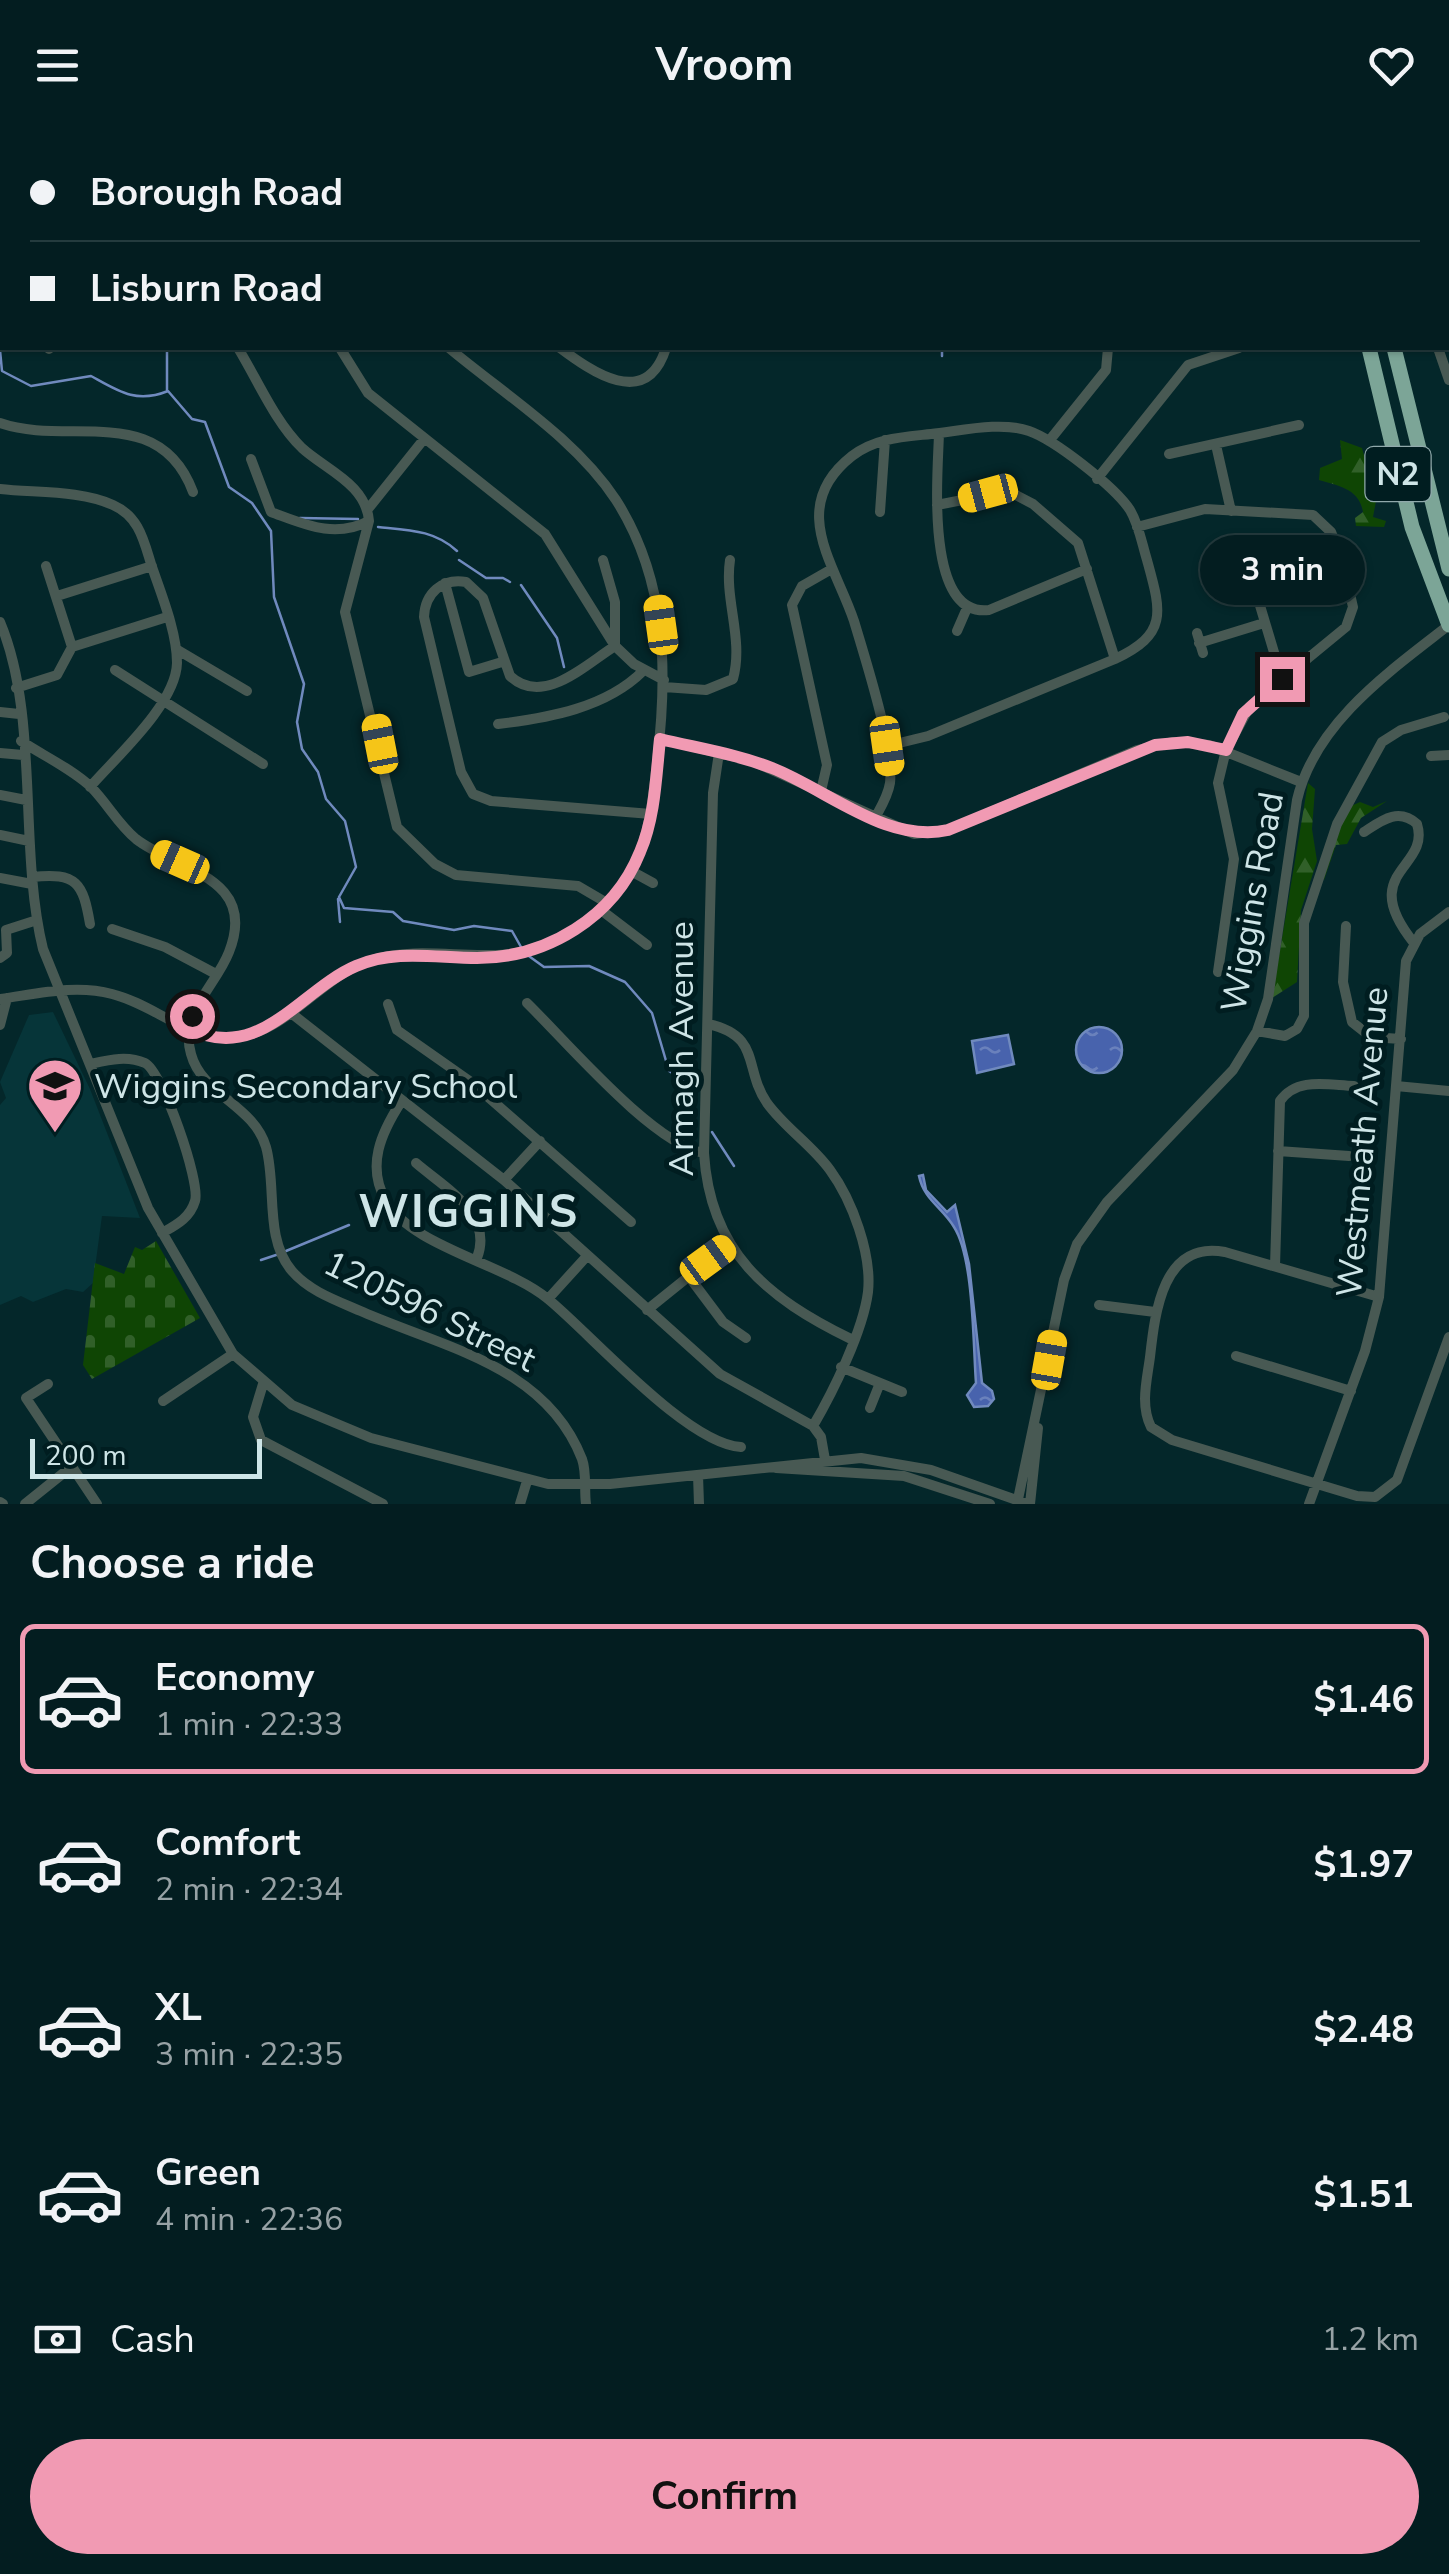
<!DOCTYPE html>
<html lang="en">
<head>
<meta charset="utf-8">
<style>
	:root { --surface:#031d20; --page:#0d2629; --text:#f1f3f6; --muted:#97a2a5; --line:#243b3e; --accent:#f19ab3 }
	body { margin:0; font-family:"Nunito Sans",sans-serif; background:var(--page); color:var(--text); height:100vh; display:flex; flex-direction:column; font-size:38px; white-space:nowrap }
	* { box-sizing:border-box; margin:0 }
	p { font-size:32px; color:var(--muted) }
	.icon { flex:none; width:55px; height:55px; fill:none; stroke:currentColor; stroke-width:2; stroke-linecap:round; stroke-linejoin:round }
	.map { position:relative; height:1374px; overflow:hidden }
	.drawer { display:flex; flex-direction:column; background:var(--surface); flex:1 }
	.drawer>* { flex:none }
	.guide { position:absolute; left:0px; top:0px; width:1450px; height:220px; box-shadow:0 2px 8px #0004,0 0 0 2px var(--line); display:grid; align-content:center; height:220px; padding:0 30px; background:var(--surface) }
	.scale { position:absolute; left:30px; bottom:25px; width:232px; box-sizing:border-box; padding-left:10px; border:5px solid #cee5e7; border-top:0; font-size:28px; line-height:35px; white-space:nowrap; color:#cee5e7; -webkit-text-stroke:8px #001d20; paint-order:stroke }
	.end { position:absolute; width:45px; height:45px; margin:-22px; border:12px solid #f19ab3; background:#111; box-shadow:0 0 0 5px #111 }
	.from { border-radius:50% }
	.bubble { position:absolute; height:70px; border-radius:35px; background:var(--surface); box-shadow:0 2px 8px #0004,0 0 0 2px var(--line); font-size:32px; font-weight:700; line-height:70px; text-align:center }
	.car { position:absolute; width:30px; height:60px; margin:-30px -15px; border-radius:12px; box-shadow:0 0 8px 2px #0007; background:linear-gradient(#f5c518 24%,#345 0 40%,#f5c518 0 76%,#345 0 86%,#f5c518 0) }
	.guide b { display:flex; align-items:center; gap:35px; height:95px; font-size:38px }
	.guide b+b { border-top:2px solid var(--line) }
	.guide i { width:25px; height:25px; background:var(--text) }
	ul { padding:0; list-style:none }
	li { display:flex; align-items:center; gap:30px; height:150px; margin:0 20px 15px; padding:0 10px; border:5px solid transparent; border-radius:15px }
	li div { flex:1 }
	li b { display:block; font-size:38px }
	li em { font-style:normal; font-weight:700 }
	li.selected { border-color:var(--accent) }
	li>.icon { width:90px; height:90px; stroke-width:1.5 }
	h2 { padding:0 30px; font-size:45px; line-height:120px }
	.pay { display:flex; align-items:center; gap:25px; height:110px; padding:0 30px; font-size:38px }
	.pay p { margin-inline-start:auto }
	.button { display:flex; gap:20px; margin-top:auto; padding:20px 30px }
	.button a { flex:1; height:115px; border-radius:60px; background:var(--accent); color:#111; font-size:40px; font-weight:700; line-height:115px; text-align:center }
	header { display:flex; justify-content:space-between; align-items:center; height:130px; padding:0 30px; background:var(--surface); font-size:45px; font-weight:700 }
	.map>svg:first-child { display:block }
	.built { fill:#063539 }
	.forest { fill:url(#forest-firs) }
	.cemetery { fill:url(#cemetery-stones) }
	.water { fill:url(#water-ripples); stroke:#708abe; stroke-width:2.5 }
	.lines { fill:none; stroke-linecap:round; stroke-linejoin:round }
	.stream { stroke:#708abe; stroke-width:2.5 }
	.minor { stroke:#485953; stroke-width:10 }
	.highway { stroke:#7ca597; stroke-width:15 }
	.route { stroke:#f19ab3; stroke-width:12 }
	.labels { text-anchor:middle; stroke-width:10; stroke-linejoin:round; paint-order:stroke }
	.shield { fill:#001d20; stroke:#90a9ab; stroke-width:2.5 }
	.shield-label { font-size:32px; font-weight:bold; fill:#cee5e7 }
	.street-label { font-size:35px; fill:#cee5e7; stroke:#001d20 }
	.poi-label { font-size:35px; fill:#cee5e7; stroke:#001d20; text-anchor:start }
	.district-label { font-size:45px; font-weight:bold; letter-spacing:2.5px; fill:#cee5e7; stroke:#001d20 }
</style>
</head>
<body>
<header><svg class="icon" aria-label="menu" viewBox="0 0 24 24"><path d="M4 6h16M4 12h16M4 18h16"/></svg>Vroom<svg class="icon" aria-label="heart" viewBox="0 0 24 24"><path d="M12 20l-8-8c-3-5 5-10 8-4 3-6 11-1 8 4z"/></svg></header>
<div class="map">
<svg width="1449" height="1374" viewBox="0 0 1449 1374">
	<defs>
		<pattern id="forest-firs" width="22" height="20" patternUnits="userSpaceOnUse" patternTransform="scale(2.5)"><rect width="22" height="20" fill="#0f4504"/><path d="M5 1l3.5 6h-7zM16 11l3.5 6h-7z" fill="#316029"/></pattern>
		<pattern id="cemetery-stones" width="16" height="16" patternUnits="userSpaceOnUse" patternTransform="scale(2.5)"><rect width="16" height="16" fill="#0f4504"/><path d="M2 7V4a2 2 0 0 1 4 0v3zM10 15v-3a2 2 0 0 1 4 0v3z" fill="#316029"/></pattern>
		<pattern id="water-ripples" width="26" height="14" patternUnits="userSpaceOnUse" patternTransform="scale(2.5)"><rect width="26" height="14" fill="#4863ad"/><path d="M2 4q2-2 4 0t4 0M15 11q2-2 4 0t4 0" fill="none" stroke="#6a81bc"/></pattern>
	</defs>
	<rect width="100%" height="100%" fill="#04272a"/>
	<path class="built" d="M53,882l37,77 50,129 -38,-2 -9,67 -10,9 -17,-3 -33,13 -12,-6 -21,9v-200l6,-7 -6,-16 29,-67z"/>
	<path class="forest" d="M1340,310l22,8 14,53 -3,16 13,4 -2,6 -28,-1 -1,-8 8,-6c-4,-24 -25,-26 -44,-32l1,-12 22,-9z
		M1308,653l7,6 -3,40 5,32 -16,49 -4,72 -25,16z
		M1387,671l-26,17 -14,26 -11,1 -12,35 -1,-9 26,-64 11,-5 13,5z"/>
	<path class="cemetery" d="M156,1111l44,77 -108,61 -9,-14 12,-102 29,11 11,-27 7,3z"/>
	<path class="water" d="M1076 920a23 23 0 1 1 46 0a23 23 0 1 1-46 0Z
		M1008,905l6,29 -37,9 -5,-32z
		M923,1045l3,15 21,22 8,-7 14,59 13,119 10,8 2,8 -6,7 -14,1 -7,-12 9,-12c-3,-38 -2,-125 -22,-156 -12,-20 -30,-27 -35,-51z"/>
	<g class="lines">
		<path class="stream" d="M452,0l1,2
			M124,2l3,-2
			M1118,2l3,-2
			M1448,37l1,-2
			M0,57h2
			M1448,201l1,4
			M942,218v8
			M0,220l2,21 29,15 60,-10c27,15 45,28 77,15l24,28 13,3 24,65 23,16 19,28 3,66 30,87 -7,38 5,27 16,23 8,27 19,22 11,46 -17,30 5,11 49,4 10,9 51,9 20,-4 38,5 9,16
			M167,260v-42
			M300,388l58,1
			M378,397c30,3 57,3 79,24
			M459,430l27,18h17l7,4
			M521,455l36,53 7,29
			M338,769l2,23
			M526,824l18,13 45,-1 36,16 27,31 17,58 13,8 8,18
			M712,1002l22,34
			M286,1121l63,-26
			M261,1130l18,-6"/>
		<path class="minor" d="M314,0l1,2
			M623,0l9,2
			M747,0l2,2
			M704,2l2,-2
			M0,116l2,-1
			M1448,194l1,-1
			M49,218v1
			M238,218c19,31 37,74 64,100 24,22 64,36 67,73l-24,91 52,215 38,37 21,11 122,11 29,17
			M340,218l28,45 177,141 70,112 19,18 30,16
			M560,218c31,23 86,63 106,0
			M1438,218l11,32
			M0,293c68,24 159,-22 193,69
			M939,303c-1,40 -15,185 50,177l98,-41
			M1049,311l57,-71 2,-22
			M1216,315l15,66
			M1169,324l130,-29
			M251,329l20,53c33,12 63,27 98,9
			M1097,349l91,-114 51,-17
			M0,359c35,4 81,1 113,16 27,12 31,37 39,62 10,29 25,66 25,96 -1,41 -61,94 -87,124
			M937,375l71,-14 25,13 45,39 37,116
			M368,379l56,-70
			M880,382l5,-72
			M1137,397l68,-18 108,6 18,17 11,27 11,48 -7,20 -96,79 -24,44 -8,33 16,76 -16,113
			M603,430l12,42v44c-30,19 -72,61 -105,30l-27,-78 -17,-16c-24,-4 -41,11 -42,35l37,155 12,22 18,7 160,13
			M1247,432l35,117
			M445,453l24,89 33,-10
			M57,466l95,-30
			M0,492c40,95 18,225 43,327l105,259 85,146 59,51 79,33 177,46h62l251,-26 70,12 97,34
			M957,501l10,-23
			M1197,503l6,20
			M1199,513l65,-20
			M72,517l95,-30
			M176,519l71,42
			M115,540l148,94
			M664,557l42,3 27,-11c11,-40 -9,-79 -3,-119
			M16,558l41,-13 15,-28 -26,-81
			M0,582l19,2
			M498,594c50,-6 108,-16 145,-53
			M660,609l92,22 162,73 34,-4 189,-80 35,-8 37,3 92,37
			M21,611c23,15 51,28 70,46 16,16 27,37 45,52 39,31 123,37 93,113 -13,34 -50,61 -38,102 11,41 63,51 75,93 11,39 -2,92 26,124 18,21 46,30 71,41 82,36 183,54 219,147 5,14 2,31 4,45
			M0,623l23,2
			M719,623l-6,40 -9,360c6,99 63,145 147,186
			M1431,626l18,-1
			M821,661l6,-26 -35,-160 10,-19 28,-16
			M0,665l26,5
			M875,688c6,-11 13,-22 15,-35 4,-35 -25,-125 -36,-162 -19,-57 -67,-114 -2,-165 23,-18 51,-19 79,-22 29,-3 70,-13 98,-3 26,9 86,56 101,79 9,15 12,34 17,50 14,51 22,74 -32,99l-187,77 -41,10
			M1364,702c17,-11 34,-25 53,-8 14,45 -61,47 -3,119
			M0,705l29,6
			M631,741l22,12
			M32,747c45,-5 51,6 58,47
			M0,748l32,6
			M601,780l46,35
			M1346,796l-3,56 9,40 19,15 30,2
			M112,799l53,18 51,27
			M0,828l7,-5 -1,-23 31,-10
			M0,869c37,-5 75,-15 112,-5 44,11 80,50 127,43 54,-9 84,-64 136,-78 62,-17 125,13 185,-21 31,-17 58,-41 74,-73 16,-32 19,-67 23,-103 11,-91 10,-182 -41,-262 -41,-62 -111,-105 -167,-152
			M527,873c40,39 126,141 177,150
			M388,874l9,26 74,52 160,140
			M291,883l213,167 216,194 93,52 8,11 6,34
			M708,894c54,12 35,44 59,79 18,25 45,42 63,67 22,30 42,84 38,122 -5,39 -35,100 -55,134
			M0,895l7,-27
			M1257,901l28,5 12,-7 7,-13v-93l33,-99 45,-82 19,-12 43,-13
			M90,934c18,-4 37,-9 55,-1 17,8 56,119 50,138 -5,17 -19,24 -33,32
			M1396,956l53,5
			M401,972c-20,31 -35,64 -15,99 26,46 120,63 162,98 44,36 139,145 193,148
			M1278,1021l71,5
			M416,1033c29,25 78,51 61,95
			M504,1050l36,-39
			M1275,1136l5,-165c17,-24 47,-16 74,-15
			M687,1144l36,48 23,16
			M1379,1167l-154,-45c-62,-12 -70,60 -75,105 -3,23 -10,48 1,70l21,13 185,56 18,1 22,-17 52,-143
			M548,1169l39,-43
			M1099,1175l56,7
			M647,1180l82,-66
			M1236,1226l115,35
			M841,1237l61,25
			M48,1254l-22,14 71,106
			M263,1254l-10,33 8,23 122,64
			M163,1271l70,-47
			M870,1278l10,-25
			M776,1338l128,8 86,28
			M698,1345l1,29
			M0,1372l3,2
			M25,1374l46,-37
			M520,1374l7,-23
			M1017,1374l47,-224 13,-36 30,-42 126,-132 24,-39 11,-32 29,-199c18,-77 93,-129 152,-175
			M1030,1374l8,-76
			M1309,1374l56,-153 14,-54 27,-336 14,-27 29,-22"/>
		<path class="highway" d="M1285,0l1,2
			M1312,0l2,2
			M1369,218l43,179 37,98
			M1394,218l55,221"/>
	</g>
	<g class="lines">
		<path class="route" d="M192,886l-4,12c71,37 112,-38 168,-62 39,-17 80,-8 121,-8 70,0 137,-41 163,-106 15,-35 16,-75 20,-113 37,9 76,15 112,29 56,22 115,76 176,62l207,-85 33,-3 38,8 17,-36 39,-35"/>
	</g>
	<defs>
		<g id="school-pin" transform="scale(2.875)"><path d="M0 17L-7.5 6A9.5 9.5 0 1 1 7.5 6Z" fill="#f19ab3" stroke="#001d20"/><path d="M0-5L7-2L0 1L-7-2ZM-4 1L0 2.5L4 1V4Q0 6-4 4Z" fill="#111"/></g>
	</defs>
	<g fill-rule="evenodd">
		<use href="#school-pin" x="55" y="956"/>
	</g>
	<g class="labels">
		<rect class="shield" x="1365.5" y="317" width="65" height="54" rx="8"/>
		<g class="shield-label">
			<text x="1398" y="355">N2</text>
		</g>
		<g class="street-label">
			<text transform="translate(1252 772) rotate(-80)" y="12">Wiggins Road</text>
			<text transform="translate(681 919) rotate(-90)" y="12">Armagh Avenue</text>
			<text transform="translate(1362 1012) rotate(-85)" y="12">Westmeath Avenue</text>
			<text transform="translate(430 1181) rotate(26)" y="12">120596 Street</text>
		</g>
		<g class="poi-label">
			<text x="94" y="968">Wiggins Secondary School</text>
		</g>
		<g class="district-label">
			<text x="469" y="1097">WIGGINS</text>
		</g>
	</g>
</svg>
<div class="scale">200 m</div>
<i class="end from" style="left:192px;top:886px"></i>
<i class="end" style="left:1282px;top:549px"></i>
<div class="bubble" style="left:1200px;top:405px;width:165px">3 min</div>
<i class="car" style="left:988px;top:363px;rotate:255deg"></i>
<i class="car" style="left:661px;top:495px;rotate:352deg"></i>
<i class="car" style="left:380px;top:614px;rotate:349deg"></i>
<i class="car" style="left:887px;top:616px;rotate:172deg"></i>
<i class="car" style="left:180px;top:732px;rotate:294deg"></i>
<i class="car" style="left:708px;top:1130px;rotate:54deg"></i>
<i class="car" style="left:1049px;top:1230px;rotate:10deg"></i>
<div class="guide">
<b><i class="from"></i>Borough Road</b>
<b><i></i>Lisburn Road</b>
</div>
</div>
<section class="drawer">
<h2>Choose a ride</h2>
<ul>
<li class="selected"><svg class="icon" aria-label="car" viewBox="0 0 24 24"><path d="M5 17H2v-5l4-1 3-4h7l3 4 3 1v5h-3M9 17h6M6 11h13"/><circle cx="7" cy="17" r="2"/><circle cx="17" cy="17" r="2"/></svg><div><b>Economy</b><p>1 min · 22:33</p></div><em>$1.46</em></li>
<li><svg class="icon" aria-label="car" viewBox="0 0 24 24"><path d="M5 17H2v-5l4-1 3-4h7l3 4 3 1v5h-3M9 17h6M6 11h13"/><circle cx="7" cy="17" r="2"/><circle cx="17" cy="17" r="2"/></svg><div><b>Comfort</b><p>2 min · 22:34</p></div><em>$1.97</em></li>
<li><svg class="icon" aria-label="car" viewBox="0 0 24 24"><path d="M5 17H2v-5l4-1 3-4h7l3 4 3 1v5h-3M9 17h6M6 11h13"/><circle cx="7" cy="17" r="2"/><circle cx="17" cy="17" r="2"/></svg><div><b>XL</b><p>3 min · 22:35</p></div><em>$2.48</em></li>
<li><svg class="icon" aria-label="car" viewBox="0 0 24 24"><path d="M5 17H2v-5l4-1 3-4h7l3 4 3 1v5h-3M9 17h6M6 11h13"/><circle cx="7" cy="17" r="2"/><circle cx="17" cy="17" r="2"/></svg><div><b>Green</b><p>4 min · 22:36</p></div><em>$1.51</em></li>
</ul>
<div class="pay"><svg class="icon" aria-label="cash" viewBox="0 0 24 24"><path d="M3 7h18v10H3z"/><circle cx="12" cy="12" r="2"/></svg>Cash<p>1.2 km</p></div>
<div class="button"><a>Confirm</a></div>
</section>
</body>
</html>
